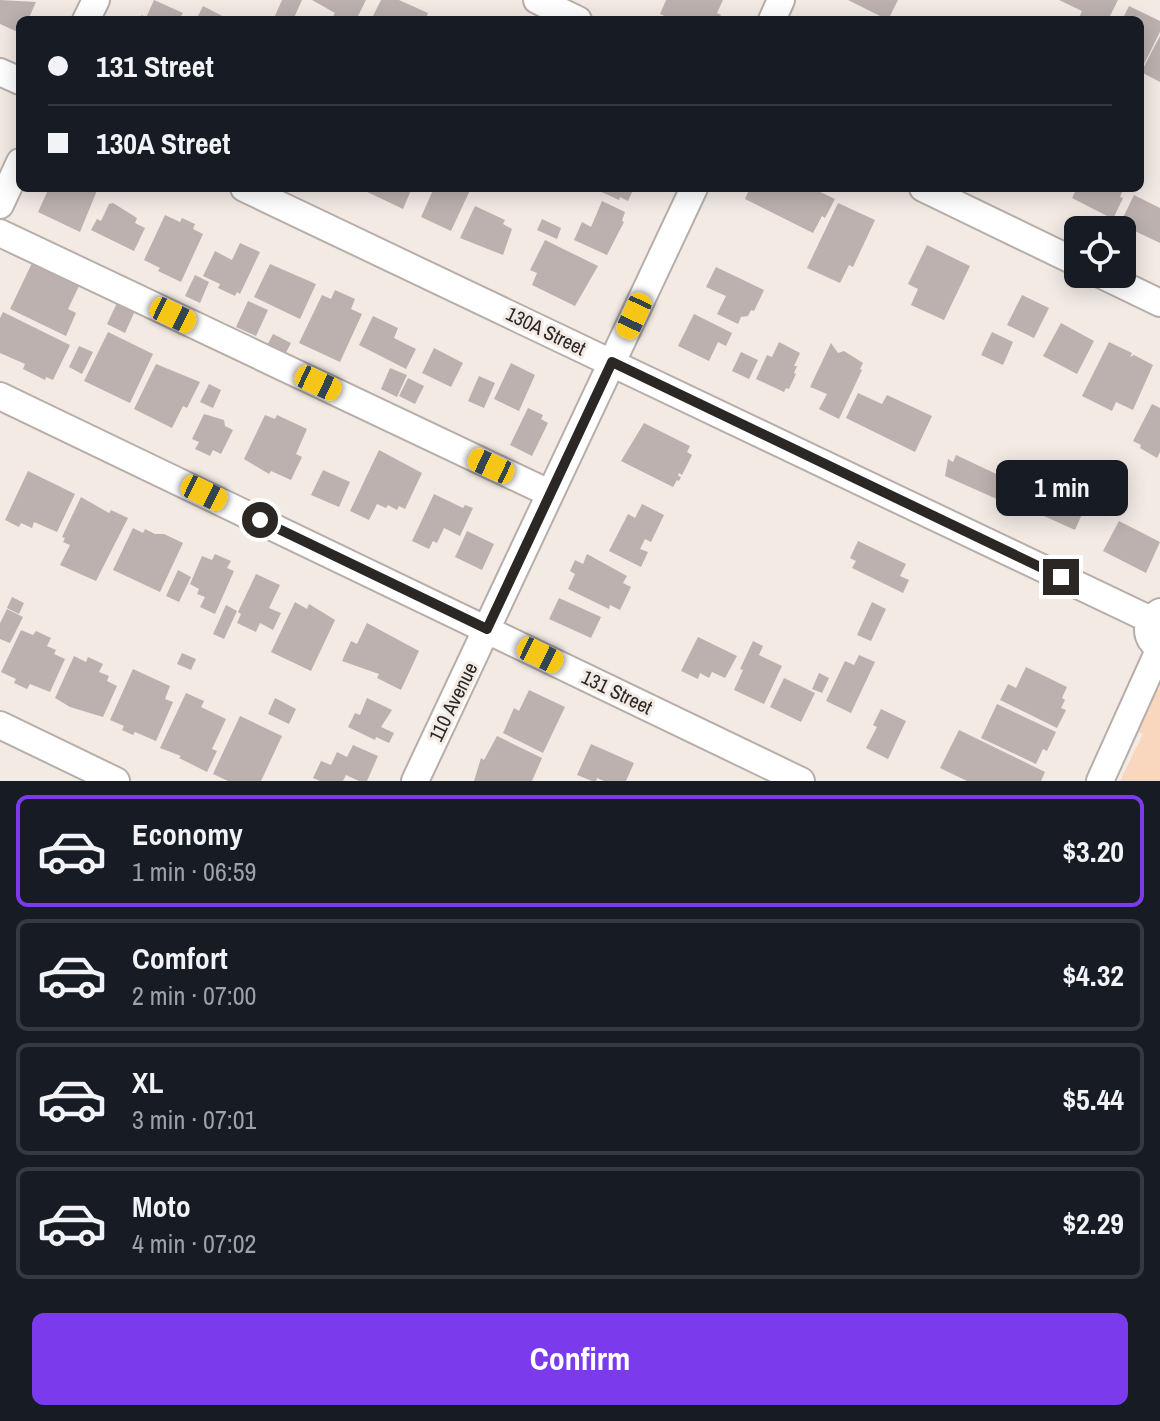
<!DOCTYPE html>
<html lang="en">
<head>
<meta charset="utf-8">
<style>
	:root { --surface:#171b24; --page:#20242c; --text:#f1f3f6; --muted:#9ea1a6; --line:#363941; --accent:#7c3aed }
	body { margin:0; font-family:"Archivo Narrow",sans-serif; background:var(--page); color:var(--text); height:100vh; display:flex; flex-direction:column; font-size:30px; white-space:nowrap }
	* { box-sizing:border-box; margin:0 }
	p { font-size:26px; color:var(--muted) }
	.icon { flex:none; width:44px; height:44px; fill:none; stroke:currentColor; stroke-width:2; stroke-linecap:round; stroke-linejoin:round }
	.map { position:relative; height:781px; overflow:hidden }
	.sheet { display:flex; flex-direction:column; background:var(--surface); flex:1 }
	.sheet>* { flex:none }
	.guide { position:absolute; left:16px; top:16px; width:1128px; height:176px; border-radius:12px; box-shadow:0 4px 20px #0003; display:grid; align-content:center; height:176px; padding:0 32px; background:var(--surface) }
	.fabs { position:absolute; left:1064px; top:216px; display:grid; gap:16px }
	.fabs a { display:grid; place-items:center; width:72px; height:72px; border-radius:12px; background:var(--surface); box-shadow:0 4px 20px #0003; font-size:40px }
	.end { position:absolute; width:36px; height:36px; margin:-18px; border:10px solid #2a2725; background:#fff; box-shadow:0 0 0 4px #fff }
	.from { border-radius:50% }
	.bubble { position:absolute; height:56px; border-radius:12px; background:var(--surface); box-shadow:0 4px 20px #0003; font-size:26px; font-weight:700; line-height:56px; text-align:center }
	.car { position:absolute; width:24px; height:48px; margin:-24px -12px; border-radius:10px; box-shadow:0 0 6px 2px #0007; background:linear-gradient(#f5c518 24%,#345 0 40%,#f5c518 0 76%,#345 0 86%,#f5c518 0) }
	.guide b { display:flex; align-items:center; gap:28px; height:76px; font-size:30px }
	.guide b+b { border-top:2px solid var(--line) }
	.guide i { width:20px; height:20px; background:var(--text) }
	ul { padding:14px 0 0; list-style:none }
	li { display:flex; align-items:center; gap:24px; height:112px; margin:0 16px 12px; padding:0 16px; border:4px solid var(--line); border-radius:12px }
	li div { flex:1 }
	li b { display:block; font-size:30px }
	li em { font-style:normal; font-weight:700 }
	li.active { border-color:var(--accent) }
	li>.icon { width:72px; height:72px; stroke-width:1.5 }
	.cta { display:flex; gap:16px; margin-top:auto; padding:16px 32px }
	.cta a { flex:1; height:92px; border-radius:12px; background:var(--accent); color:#fff; font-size:32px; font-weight:700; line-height:92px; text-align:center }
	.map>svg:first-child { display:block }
	.green { fill:#f9d6be }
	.building { fill:#bcb1ae }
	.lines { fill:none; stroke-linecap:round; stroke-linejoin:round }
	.minor-casing { stroke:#b7aea9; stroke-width:30 }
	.minor { stroke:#fff; stroke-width:26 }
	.route { stroke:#2a2725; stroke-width:10 }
	.labels { text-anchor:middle; stroke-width:6; stroke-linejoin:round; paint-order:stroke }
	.street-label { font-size:20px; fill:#2a2725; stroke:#f3eae4 }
</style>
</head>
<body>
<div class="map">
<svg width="1160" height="781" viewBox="0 0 1160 781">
	<rect width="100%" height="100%" fill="#f3eae4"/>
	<path class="green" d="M1160,688v93h-40l23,-47 -5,-2 17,-41z"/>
	<path class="building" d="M0,0l36,2 -8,18h-8v13l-20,-9z
		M154,0l29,13 -2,3 8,4h-50l3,-5 4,3z
		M282,0h20l-9,20h-9l-9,-4z
		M312,0h54l-10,20h-25l4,-7z
		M381,0h18l29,13 -3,7h-54z
		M666,0h57l-6,13 4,2 -3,5h-44l-14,-6z
		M848,0h50l-10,20z
		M1059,0h59l-10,20h-30l4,-9z
		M203,6l27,14h-34z
		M1129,6l31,15v11l-17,34 -3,-2v-44h-18z
		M1160,36v46l-19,-10z
		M49,188h49l-18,44 -42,-20z
		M359,188h53l-9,21z
		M434,188h37l-20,43 -30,-14z
		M593,188h41l-6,13 -8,-4 -1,3z
		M750,188h71l-1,4 15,7 -10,19 -3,-2 -9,17 -68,-34z
		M1077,188h47l-4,9 3,1 -10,21 -41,-21z
		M1134,195l26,13v35l-40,-19z
		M602,201l23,11 -3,9 2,1 -17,33 -33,-15 8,-18 9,5z
		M113,203l24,15 -2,5 10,5 -11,23 -43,-21 6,-11 4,2 8,-17z
		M838,203l37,17 -22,47 -4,-2 -9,18 -33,-15z
		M475,206l30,14 -2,4 9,5 -9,26 -43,-17z
		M165,215l15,7 2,-4 13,6 -2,5 10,5 -22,48 -23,-11 2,-3 -16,-8z
		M542,219l19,9 -4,11 -20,-9z
		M545,240l53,26 -23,40 -43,-21 5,-12 -7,-3z
		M240,243l20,9 -20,42 -3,-2 -2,4 -17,-8 2,-4 -17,-8 12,-25 17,9z
		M927,245l43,21 -26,54 -33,-15 7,-16 -10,-5z
		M33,261l47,23 -12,25 8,4 -10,23 -56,-27z
		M270,264l46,20 -16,35 -46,-22z
		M716,267l48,23 -10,21 -3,-1 -3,6 -7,1 -3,7 -21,-10 9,-18 -20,-9z
		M195,275l14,7 -9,21 -15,-7z
		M335,290l20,9 -4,10 11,5 -22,48 -41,-19 23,-48 9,4z
		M1022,295l27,13 -15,30 -27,-13z
		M248,301l20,9 -12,26 -20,-9z
		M117,303l18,8 -10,22 -18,-9z
		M3,312l67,33 -17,35 -7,-3 -1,3 -22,-11 2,-5 -25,-11v-35z
		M694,314l38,19 -6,13 -8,-4 -9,19 -31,-15z
		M373,316l25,12 -4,10 22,11 -10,20 -47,-24z
		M1061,323l33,18 -17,33 -34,-18z
		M108,332l45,22 -23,49 -46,-22z
		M992,332l21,10 -10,23 -22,-10z
		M273,334l18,9 -9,17 -18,-9z
		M779,342l21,11 -6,13h3l-3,7 2,1 -7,15 -3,-1 -2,4 -28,-13 11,-24 5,2z
		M1109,342l23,11 -2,4 4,-2 19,10 -20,45 -17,-8 -4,9 -30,-15z
		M831,343l7,10 6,-2 19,12 -3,6 2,1 -23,49 -20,-10 8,-15 -17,-7z
		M79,346l14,6 -11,22 -13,-7z
		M434,348l29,15 -12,24 -29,-14z
		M741,352l17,8 -9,19 -17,-8z
		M511,363l24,12 -16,36 -25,-12z
		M156,364l44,18 -13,26 -4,-2 -11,22 -38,-19z
		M390,368l17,7 -10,22 -16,-8z
		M479,376l16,7 -11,25 -16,-7z
		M408,378l16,8 -9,18 -16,-8z
		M209,384l12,6 -8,18 -13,-6z
		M858,393l24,11 5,-9 45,21 -17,36 -69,-34z
		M1152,404l8,4v44l-3,6 -17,-10 1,-3 -8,-4z
		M528,408l15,7 -2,4 7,4 -16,33 -22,-11z
		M204,414l20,6 1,6 8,4 -12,24 -8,-4 -3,6 -15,-7 4,-7 -7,-3z
		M265,415l10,4 2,-4 30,14 -11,25 6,3 -11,23 -20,-9 -2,3 -25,-15z
		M644,423l46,23 -3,6 5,3 -10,20 -3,-2 -1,3 3,1 -2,4 -2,-1 -4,7 -52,-26z
		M379,450l43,23 -17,36 -6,-3 -2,4 -9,-5 -2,3 -9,-4 -8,16 -19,-9z
		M956,455l53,25 -10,20 -54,-24 3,-17 5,3z
		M323,470l27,12 -11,25 -28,-12z
		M28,471l47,23 -18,38 -23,-10 -2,6 -11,-5 -2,4 -14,-7z
		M1060,481l16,7 -5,10 15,7 -11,25 -40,-18 11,-25 10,4z
		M434,494l29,14 2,-3 8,3 -13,28 -16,-8 -7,15 -4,-2 -4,8 -17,-8z
		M81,497l28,16 2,-3 17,8 -32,63 -36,-16 10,-20 -7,-3 2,-4 -3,-1z
		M642,504l22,11 -13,27 -6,-3 -5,10 8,3 -7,15 -32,-16 19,-37 7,4z
		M1119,521l41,21 -14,31 -43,-22z
		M133,528l10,5 2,-4 10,5h9l19,9 -23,49 -47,-22z
		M467,531l27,13 -12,26 -27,-13z
		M858,541l48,23 -6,12 9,4 -6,13 -51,-25 4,-7 -6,-3z
		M215,554l16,7 -4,7 7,3 -19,43 -15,-7 5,-10 -8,-3 2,-5 -9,-5 12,-28 10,4z
		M587,554l40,22 -4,7 8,4 -11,23 -10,-5 -1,4 -41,-20 7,-15 -5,-3 5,-11 8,4z
		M178,570l13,7 -12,25 -13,-6z
		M256,574l24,11 -11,23 12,5 -8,17 -13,-7 -4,9 -19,-9 4,-9 -3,-2z
		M12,597l12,6 -5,11 -12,-6z
		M559,598l42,19 -10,21 -42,-19z
		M295,602l12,7 2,-5 26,16 -24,51 -40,-19z
		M872,602l14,7 -15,32 -14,-6z
		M226,605l11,6 -13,28 -11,-5z
		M7,609l16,8 -13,26 -10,-4v-16z
		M367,623l52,28 -18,39 -24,-12 2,-4 -37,-13 9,-20 6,3z
		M21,630l12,5 3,-4 15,7 -4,8 9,4 -2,4 11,5 -15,33 -20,-8 -3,5 -13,-6 2,-4 -15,-7z
		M698,637l39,19 -12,22 -13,-6 -3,6 -9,-5 -2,6 -17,-8z
		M753,641l10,5 -4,9 23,11 -18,38 -30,-14 9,-20 -3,-1z
		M182,653l14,6 -5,11 -14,-6z
		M859,655l16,7 -24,51 -25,-12 19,-40 9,4z
		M74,656l12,6 2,-5 15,7 -4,8 10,4 -2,5 10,5 -14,31 -33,-10 -15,-9z
		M1026,667l41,20 -5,11 3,2 -4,8 5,2 -9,18 -57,-28 8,-16 8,4z
		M133,669l37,17 -5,13 8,3 -17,39 -21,-9 -2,3 -11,-5 2,-4 -14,-6z
		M819,673l10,5 -7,15 -10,-4z
		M784,678l31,15 -14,29 -31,-15z
		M529,690l36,17 -22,46 -40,-20 11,-25 5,3z
		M186,693l18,8 -3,6 25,12 -14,30 5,2 -10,21 -28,-14 2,-2 -21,-8z
		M275,698l21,11 -7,15 -21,-10z
		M367,698l25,12 -11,17 13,6 -5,10 -13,-6 -1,3 -27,-13 7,-14 5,2z
		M997,704l59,28 -9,19 -4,-2 -7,15 -55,-26z
		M881,709l25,12 -18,38 -22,-11 11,-21 -4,-2z
		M240,716l42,20 -21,45h-33l-15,-7z
		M959,730l86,42 -4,9h-74l-27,-13z
		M497,736l45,22 -10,23h-58l7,-23 3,2z
		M591,744l43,19 -8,18h-22l-7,-3 -1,3h-4l-15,-6z
		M353,745l25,11 -11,25h-8l-13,-6 -3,6h-23l-7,-3 8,-17 10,4 6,-13 10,5z"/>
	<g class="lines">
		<g class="minor-casing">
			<path id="minor" d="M537,0l41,20
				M86,20l10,-20
				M772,20l9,-20
				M0,72l20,9
				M244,188l907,432
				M923,188l155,75
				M0,205l20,-43
				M0,233l549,260
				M1100,274l60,29
				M0,396l801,385
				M0,725l116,56
				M415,781l279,-593
				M1100,781l60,-133c-16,-9 -16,-27 0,-36"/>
		</g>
		<use href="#minor" class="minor"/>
	</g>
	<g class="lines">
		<path class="route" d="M260,520l227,109 125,-267 449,215"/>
	</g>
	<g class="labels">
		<g class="street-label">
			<text transform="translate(546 331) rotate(26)" y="7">130A Street</text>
			<text transform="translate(617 692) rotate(26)" y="7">131 Street</text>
			<text transform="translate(453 702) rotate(-64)" y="7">110 Avenue</text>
		</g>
	</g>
</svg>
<div class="fabs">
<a><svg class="icon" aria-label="locate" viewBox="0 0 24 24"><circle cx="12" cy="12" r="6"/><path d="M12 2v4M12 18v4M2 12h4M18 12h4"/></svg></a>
</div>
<i class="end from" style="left:260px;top:520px"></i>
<i class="end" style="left:1061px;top:577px"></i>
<div class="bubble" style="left:996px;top:460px;width:132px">1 min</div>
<i class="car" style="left:173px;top:315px;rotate:116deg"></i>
<i class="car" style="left:634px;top:316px;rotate:205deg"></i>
<i class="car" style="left:318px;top:383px;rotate:115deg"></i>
<i class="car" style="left:491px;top:466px;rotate:295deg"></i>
<i class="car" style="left:204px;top:493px;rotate:116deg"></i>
<i class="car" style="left:540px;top:655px;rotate:116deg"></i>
<div class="guide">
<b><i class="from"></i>131 Street</b>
<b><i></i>130A Street</b>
</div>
</div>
<section class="sheet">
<ul>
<li class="active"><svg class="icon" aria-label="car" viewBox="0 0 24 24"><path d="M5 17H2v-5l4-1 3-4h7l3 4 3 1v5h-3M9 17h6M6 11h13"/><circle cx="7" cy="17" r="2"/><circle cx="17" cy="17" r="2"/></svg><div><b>Economy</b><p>1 min · 06:59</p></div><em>$3.20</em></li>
<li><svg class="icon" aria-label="car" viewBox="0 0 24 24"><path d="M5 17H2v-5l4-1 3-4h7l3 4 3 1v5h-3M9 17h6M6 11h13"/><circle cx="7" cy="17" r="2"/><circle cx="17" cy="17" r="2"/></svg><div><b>Comfort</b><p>2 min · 07:00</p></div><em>$4.32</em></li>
<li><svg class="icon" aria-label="car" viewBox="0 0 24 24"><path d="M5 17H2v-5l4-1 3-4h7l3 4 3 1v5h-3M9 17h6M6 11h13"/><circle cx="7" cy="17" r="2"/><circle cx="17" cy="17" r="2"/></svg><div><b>XL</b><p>3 min · 07:01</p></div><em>$5.44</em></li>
<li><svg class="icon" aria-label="car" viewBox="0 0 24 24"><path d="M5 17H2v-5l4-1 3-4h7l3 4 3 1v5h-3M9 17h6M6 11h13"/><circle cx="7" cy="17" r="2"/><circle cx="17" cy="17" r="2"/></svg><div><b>Moto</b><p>4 min · 07:02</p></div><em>$2.29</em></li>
</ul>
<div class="cta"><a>Confirm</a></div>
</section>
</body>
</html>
